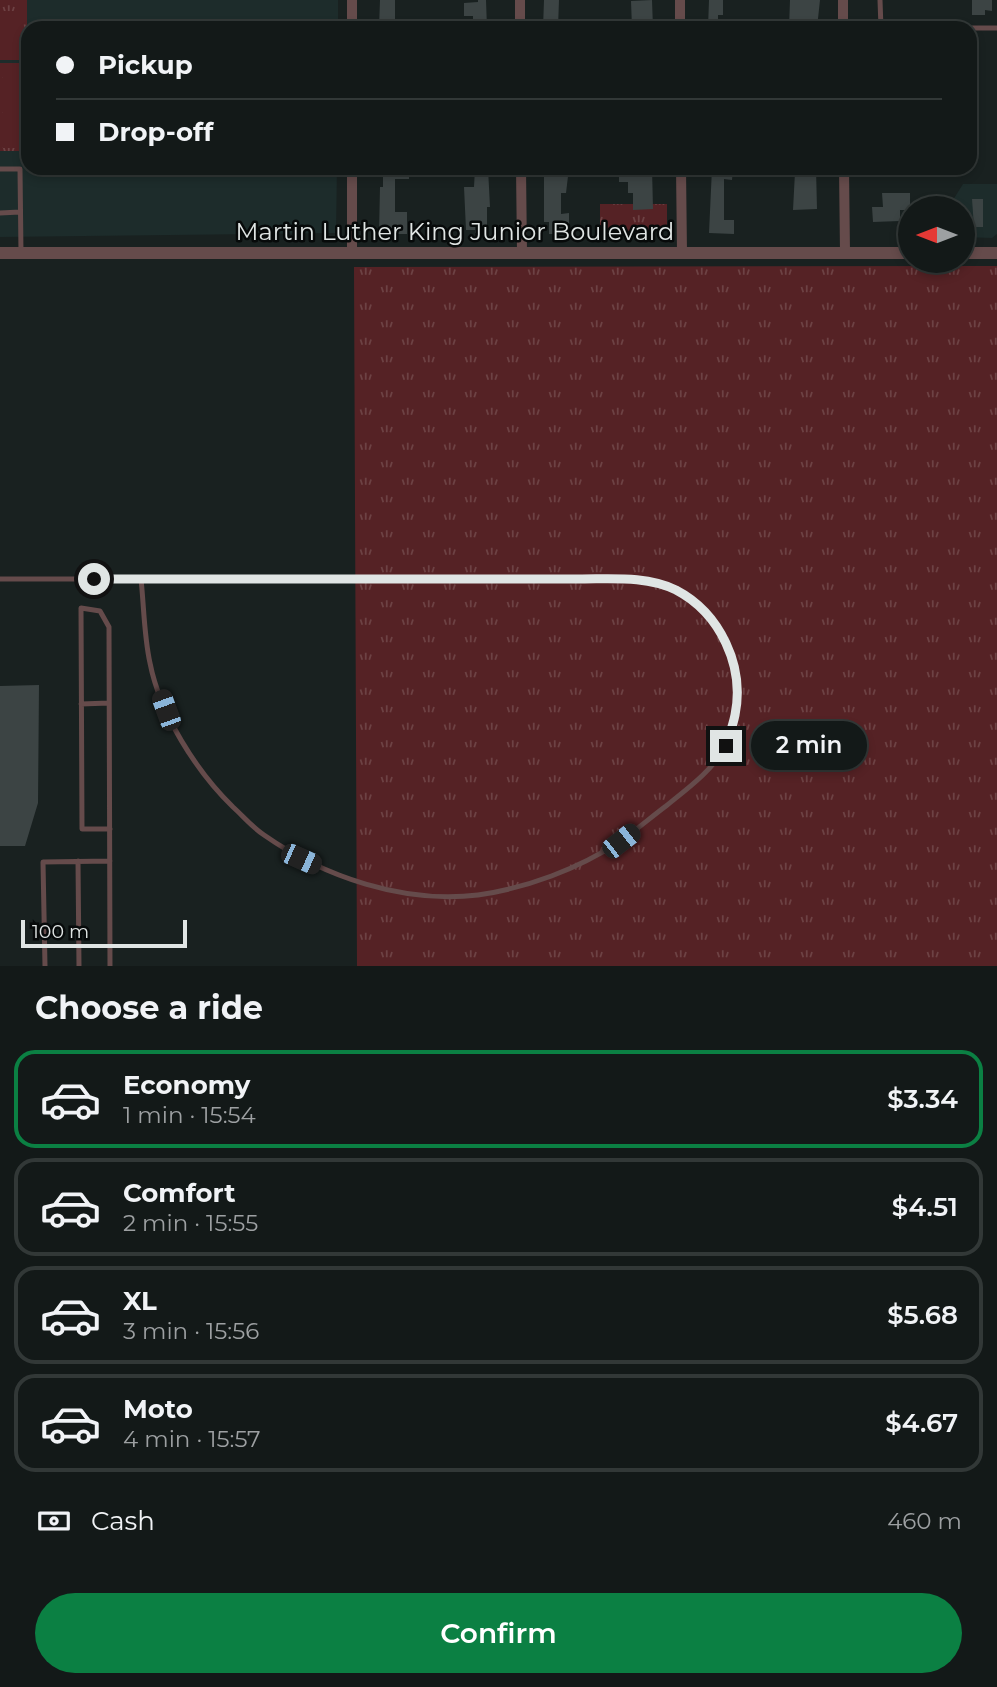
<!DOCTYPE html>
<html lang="en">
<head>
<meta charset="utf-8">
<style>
	:root { --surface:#131918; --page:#202625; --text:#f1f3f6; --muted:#9da0a2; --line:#323837; --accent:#0b8043 }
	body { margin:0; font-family:Montserrat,sans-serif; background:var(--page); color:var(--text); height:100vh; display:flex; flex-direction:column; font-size:26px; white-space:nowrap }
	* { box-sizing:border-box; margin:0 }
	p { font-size:23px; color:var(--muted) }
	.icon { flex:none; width:38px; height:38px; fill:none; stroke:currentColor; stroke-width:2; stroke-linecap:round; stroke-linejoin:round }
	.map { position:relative; height:966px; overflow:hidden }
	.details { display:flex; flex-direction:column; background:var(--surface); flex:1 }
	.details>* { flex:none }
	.top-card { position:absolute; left:21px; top:21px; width:956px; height:154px; border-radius:21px; box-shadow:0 4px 10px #0003,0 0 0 2px var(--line); display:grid; align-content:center; height:154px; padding:0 35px; background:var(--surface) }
	.needle { width:46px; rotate:270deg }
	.buttons { position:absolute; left:898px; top:196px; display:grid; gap:14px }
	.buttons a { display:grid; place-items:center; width:77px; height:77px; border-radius:50%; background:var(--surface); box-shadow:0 4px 10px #0003,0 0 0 2px var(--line); font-size:35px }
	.scale { position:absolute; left:21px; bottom:18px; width:166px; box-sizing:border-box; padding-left:7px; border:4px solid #e0e5e4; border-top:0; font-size:19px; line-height:24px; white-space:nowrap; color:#e0e5e4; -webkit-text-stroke:5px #070a0a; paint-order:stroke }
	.end { position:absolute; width:32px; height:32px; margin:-16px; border:9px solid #e0e5e4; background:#111; box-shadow:0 0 0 4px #111 }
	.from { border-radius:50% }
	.bubble { position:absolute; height:49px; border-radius:24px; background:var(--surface); box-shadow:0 4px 10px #0003,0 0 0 2px var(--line); font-size:23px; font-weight:600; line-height:49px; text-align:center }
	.car { position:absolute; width:21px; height:42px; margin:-21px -10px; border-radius:9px; box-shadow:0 0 5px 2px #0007; background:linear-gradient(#222 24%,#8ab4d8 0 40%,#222 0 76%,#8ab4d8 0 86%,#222 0) }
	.top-card b { display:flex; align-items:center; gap:24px; height:66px; font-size:26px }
	.top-card b+b { border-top:2px solid var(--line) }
	.top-card i { width:18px; height:18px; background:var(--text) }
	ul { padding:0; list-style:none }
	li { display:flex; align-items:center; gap:21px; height:98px; margin:0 14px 10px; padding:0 21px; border:4px solid var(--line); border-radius:21px }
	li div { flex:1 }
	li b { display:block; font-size:26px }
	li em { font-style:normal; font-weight:600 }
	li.on { border-color:var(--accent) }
	li>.icon { width:63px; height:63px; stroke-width:1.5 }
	h2 { padding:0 35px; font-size:32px; line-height:84px }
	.pay { display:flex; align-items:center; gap:18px; height:77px; padding:0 35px; font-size:26px }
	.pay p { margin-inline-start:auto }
	.cta { display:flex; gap:14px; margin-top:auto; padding:14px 35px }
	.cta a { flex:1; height:80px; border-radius:42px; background:var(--accent); color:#fff; font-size:28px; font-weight:600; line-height:80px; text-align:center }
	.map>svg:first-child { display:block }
	.built { fill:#1d2c2b }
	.grass { fill:url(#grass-tufts) }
	.pitch { fill:#552225 }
	.building { fill:#3c4444 }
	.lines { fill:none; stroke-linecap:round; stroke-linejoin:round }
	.service { stroke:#654b4b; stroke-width:5 }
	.minor { stroke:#654b4b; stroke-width:10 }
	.tertiary { stroke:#654b4b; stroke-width:12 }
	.route { stroke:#e0e5e4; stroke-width:9 }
	.labels { text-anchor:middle; stroke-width:5; stroke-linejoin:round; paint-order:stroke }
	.street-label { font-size:24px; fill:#e0e5e4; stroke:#070a0a }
</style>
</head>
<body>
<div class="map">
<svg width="997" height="966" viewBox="0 0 997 966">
	<defs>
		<pattern id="grass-tufts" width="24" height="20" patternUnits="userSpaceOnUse" patternTransform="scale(1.75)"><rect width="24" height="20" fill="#552225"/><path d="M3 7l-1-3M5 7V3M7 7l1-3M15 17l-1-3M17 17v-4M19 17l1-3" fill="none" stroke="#6d4244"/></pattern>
	</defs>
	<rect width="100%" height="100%" fill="#192120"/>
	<path class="built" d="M0,0h338v28h-310v140h309l-1,65 -336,4z
		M963,184h34v50l-5,4 -29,-1 -1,-29h-14z"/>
	<path class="grass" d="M0,0h27v60h-27z
		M0,63h28v88h-28z
		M600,204h67v27h-67z
		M997,266v700h-640l-3,-699z"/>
	<path class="pitch" d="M0,11h16v19h-16z
		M0,36h16v19h-16z
		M3,67h25v25h-25z
		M3,95h25v25h-25z
		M3,123h25v25h-25z"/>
	<path class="building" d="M380,0h15v28h-16z
		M478,0h8l1,28h-14v-12h-9v-13l14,-1z
		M544,0h15l-1,28h-15z
		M652,0l1,28h-21l-1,-27z
		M709,0h14v15h-5v13h-10z
		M790,0h30l-3,28h-28z
		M972,0h20v11l-7,-1v5h-13z
		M383,168h26v11h-14v33h12v22h-28l1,-47h3z
		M475,168h13l2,39h-3v27l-12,-1v-3h-9l-2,-43h10z
		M544,168h25l-3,25h-5v21l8,-1v21h-20v-12h-5z
		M619,168h33l1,41 -20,1v-17h-5v-11h-9z
		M712,168h21l-1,12 -8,-1v41h10v14l-25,-1z
		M799,168h17l1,41 -24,1 2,-38h4z
		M882,193h28v17h-10v11l-27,1 -1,-15h11z
		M972,199h11v28h-9z
		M39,685l-1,118 -13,43h-25v-160z"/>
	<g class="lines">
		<path class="service" d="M880,0l1,28
			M970,28h27
			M0,169h20l1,84
			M0,213l20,-1
			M0,579c154,0 309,0 463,0 39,0 79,0 118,0 25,0 52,-3 75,5 34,9 58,33 72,65 13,29 13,69 -3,98 -13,24 -38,42 -59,59 -16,12 -31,25 -47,36 -41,27 -92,46 -141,53 -74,9 -154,-18 -214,-60 -12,-8 -21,-19 -31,-28 -37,-36 -73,-93 -83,-144 -6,-27 -6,-56 -9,-84
			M81,704l28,-1
			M110,829h-28l-1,-221 19,3 9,16 1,339
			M78,861l1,105
			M45,966l-2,-104 67,-1"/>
		<path class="minor" d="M352,0v28
			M520,0v28
			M680,0v28
			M843,0v28
			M352,168v85
			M521,168l1,85
			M681,168l1,85
			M844,168l1,85"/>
		<path class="tertiary" d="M0,253h910
			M962,253h35"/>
	</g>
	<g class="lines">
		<path class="route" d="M94,579c133,0 265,0 398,0 30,0 60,0 90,0 31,0 65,-3 94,11 44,23 69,76 59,125 -2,10 -6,21 -9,31"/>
	</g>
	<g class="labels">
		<g class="street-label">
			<text x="455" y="240">Martin Luther King Junior Boulevard</text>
		</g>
	</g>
</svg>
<div class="buttons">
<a><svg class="needle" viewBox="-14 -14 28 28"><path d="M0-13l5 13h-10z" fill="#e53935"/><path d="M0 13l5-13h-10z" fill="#9da0a2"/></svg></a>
</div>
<div class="scale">100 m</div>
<i class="end from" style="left:94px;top:579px"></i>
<i class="end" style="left:726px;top:746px"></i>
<div class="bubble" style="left:751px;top:721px;width:116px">2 min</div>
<i class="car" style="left:166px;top:710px;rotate:340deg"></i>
<i class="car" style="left:621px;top:841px;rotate:52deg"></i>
<i class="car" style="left:301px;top:859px;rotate:114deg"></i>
<div class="top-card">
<b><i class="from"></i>Pickup</b>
<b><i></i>Drop-off</b>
</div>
</div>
<section class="details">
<h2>Choose a ride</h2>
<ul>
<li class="on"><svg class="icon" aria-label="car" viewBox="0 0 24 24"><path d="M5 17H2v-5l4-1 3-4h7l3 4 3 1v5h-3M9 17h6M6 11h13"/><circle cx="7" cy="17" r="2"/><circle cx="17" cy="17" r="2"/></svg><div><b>Economy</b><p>1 min · 15:54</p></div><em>$3.34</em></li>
<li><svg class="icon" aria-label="car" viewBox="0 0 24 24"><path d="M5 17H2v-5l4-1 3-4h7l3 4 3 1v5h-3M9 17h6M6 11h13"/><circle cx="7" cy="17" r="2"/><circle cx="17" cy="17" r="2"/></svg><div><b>Comfort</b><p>2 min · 15:55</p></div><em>$4.51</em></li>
<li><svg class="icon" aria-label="car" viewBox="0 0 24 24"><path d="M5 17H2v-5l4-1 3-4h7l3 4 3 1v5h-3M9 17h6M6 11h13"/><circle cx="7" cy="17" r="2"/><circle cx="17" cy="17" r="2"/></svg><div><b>XL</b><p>3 min · 15:56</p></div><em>$5.68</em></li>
<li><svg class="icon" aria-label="car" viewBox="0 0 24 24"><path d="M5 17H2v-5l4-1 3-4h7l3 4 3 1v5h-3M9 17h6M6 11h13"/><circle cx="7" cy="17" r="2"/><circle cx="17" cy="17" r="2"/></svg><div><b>Moto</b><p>4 min · 15:57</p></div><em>$4.67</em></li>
</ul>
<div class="pay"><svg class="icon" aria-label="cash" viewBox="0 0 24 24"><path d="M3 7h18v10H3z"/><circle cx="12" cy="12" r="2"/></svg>Cash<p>460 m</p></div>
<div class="cta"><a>Confirm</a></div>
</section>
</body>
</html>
